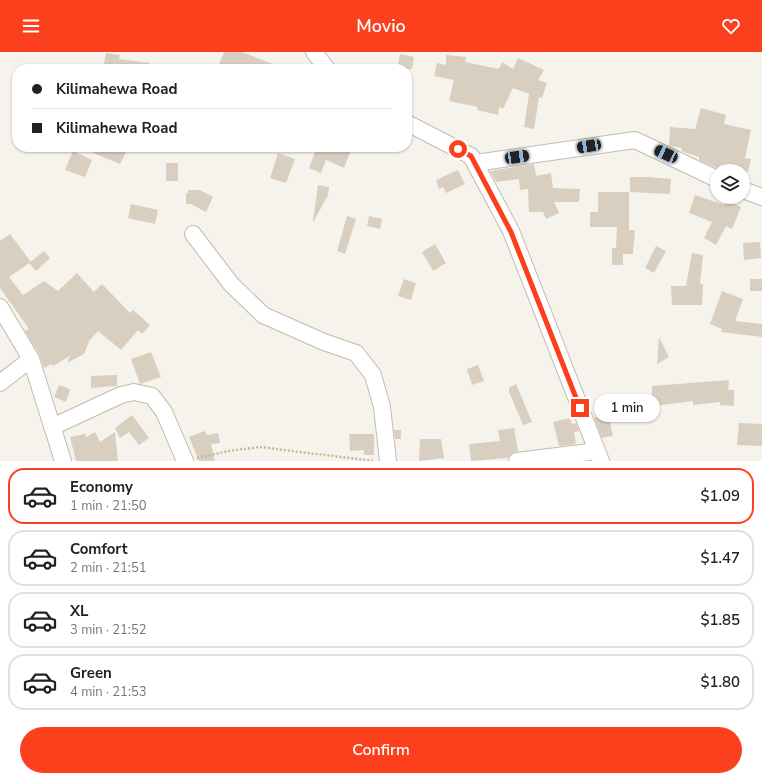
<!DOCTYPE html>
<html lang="en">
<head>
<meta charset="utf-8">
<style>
	:root { --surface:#fff; --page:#f2f2f2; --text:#222; --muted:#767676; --line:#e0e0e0; --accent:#fc3f1d }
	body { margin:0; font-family:"Nunito Sans",sans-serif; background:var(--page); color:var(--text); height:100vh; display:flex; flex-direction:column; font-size:15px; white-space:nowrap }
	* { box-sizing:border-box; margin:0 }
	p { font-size:13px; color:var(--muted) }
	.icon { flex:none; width:22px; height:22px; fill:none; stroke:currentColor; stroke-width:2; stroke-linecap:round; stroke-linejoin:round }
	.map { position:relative; height:409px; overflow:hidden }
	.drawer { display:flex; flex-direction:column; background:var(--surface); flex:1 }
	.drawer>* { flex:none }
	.hud { position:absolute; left:12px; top:12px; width:400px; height:88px; border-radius:16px; box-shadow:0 1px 3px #0004; display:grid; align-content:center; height:88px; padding:0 20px; background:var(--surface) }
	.buttons { position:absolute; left:710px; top:112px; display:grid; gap:8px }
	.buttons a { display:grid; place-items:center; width:40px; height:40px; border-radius:50%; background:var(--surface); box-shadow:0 1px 3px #0004; font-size:20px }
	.end { position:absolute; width:18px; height:18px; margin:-9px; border:5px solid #fc3f1d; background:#fff; box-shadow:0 0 0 2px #fff }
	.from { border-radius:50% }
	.bubble { position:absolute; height:28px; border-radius:14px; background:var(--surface); box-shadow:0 1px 3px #0004; font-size:13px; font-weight:600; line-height:28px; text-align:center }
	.car { position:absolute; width:12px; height:24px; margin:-12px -6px; border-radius:5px; box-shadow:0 0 3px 1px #0007; background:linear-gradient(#222 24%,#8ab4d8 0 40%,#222 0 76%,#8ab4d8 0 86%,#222 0) }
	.hud b { display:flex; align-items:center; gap:14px; height:38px; font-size:15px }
	.hud b+b { border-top:1px solid var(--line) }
	.hud i { width:10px; height:10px; background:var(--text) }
	ul { padding:7px 0 0; list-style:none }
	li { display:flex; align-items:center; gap:12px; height:56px; margin:0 8px 6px; padding:0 12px; border:2px solid var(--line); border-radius:16px }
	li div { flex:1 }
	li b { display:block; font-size:15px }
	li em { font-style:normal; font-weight:600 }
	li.on { border-color:var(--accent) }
	li>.icon { width:36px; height:36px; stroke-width:1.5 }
	.action { display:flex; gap:8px; margin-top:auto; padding:8px 20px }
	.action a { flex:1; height:46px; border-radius:24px; background:var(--accent); color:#fff; font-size:16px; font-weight:600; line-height:46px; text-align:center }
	header { display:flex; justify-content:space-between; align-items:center; height:52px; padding:0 20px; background:var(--accent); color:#fff; font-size:18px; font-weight:600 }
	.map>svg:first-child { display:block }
	.building { fill:#d8cfc1 }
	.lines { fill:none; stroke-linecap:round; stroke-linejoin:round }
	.minor-casing { stroke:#c2bbae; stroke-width:18 }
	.path { stroke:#c4b79f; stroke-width:2.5; stroke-dasharray:2 2; stroke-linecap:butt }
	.minor { stroke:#fff; stroke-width:16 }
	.route { stroke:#fc3f1d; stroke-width:5 }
</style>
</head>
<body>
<header><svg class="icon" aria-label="menu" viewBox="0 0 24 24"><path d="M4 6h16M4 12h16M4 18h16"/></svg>Movio<svg class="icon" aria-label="heart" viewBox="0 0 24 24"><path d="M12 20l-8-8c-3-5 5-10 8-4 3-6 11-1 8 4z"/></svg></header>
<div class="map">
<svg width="762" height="409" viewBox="0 0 762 409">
	<rect width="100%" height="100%" fill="#f6f3ec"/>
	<path class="building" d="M224,0h18l44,17h-69z
		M106,1l14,2 -1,4 31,4 -1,6h-46z
		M400,2l14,3 -2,12h-15z
		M446,3l20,2 -1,5 34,7 3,-7 11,7 5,-11 26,12 -6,10 9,3 -5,15 -3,-1 -5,32 -10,-2 5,-33 -16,-6 -10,21 -4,-2 -1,8 -21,-5 1,-3 -29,-6 5,-21 -20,-4 3,-13 9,2z
		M701,56l25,7 -2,9 27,6 -6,28 6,1 -3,13 -28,-7 -1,4 -20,-9v-3l-18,-6 1,-3 -13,-2 1,-19 25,2z
		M79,95h35l12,5 -6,12z
		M317,95h35l-8,21 -18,-8 -5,13 -12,-5z
		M73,99l19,9 -7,17 -20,-7z
		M278,101l17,6 -9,24 -16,-5z
		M166,111h12v18h-12z
		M534,112l2,12 15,-3 2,15 27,1 -1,13h-25l5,11 -13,6 -3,-7h-14l-1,-23 -8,1 -1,-11 -23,3 -6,-11z
		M458,118l7,14 -19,9 -3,-6 -4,2 -3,-9z
		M630,125h18l23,2 -1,15 -40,-2z
		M318,133l11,2 -1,8 -14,26h-1z
		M188,138h12l13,7 -7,15 -15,-8h-5v-11h2z
		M598,140h31v38h6l-2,24h-10v11h-11v-17h4l1,-21h-27v-15h8z
		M695,143l29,10 2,-5 15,7 -9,22 -6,-3 -10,19 -12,-7 8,-16 -23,-9z
		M131,152l27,6 -3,14 -27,-6z
		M347,164l9,3 -11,35 -8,-3z
		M369,164l13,3 -2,10 -13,-3z
		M10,182l21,28 -22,15 14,18 21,-14 14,10 19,-18 17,19 8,-8 28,29 3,-3 17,15 -8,9 -4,-4 -17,20 -23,-19 -8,9v-1l-6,15 -17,9 3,-7 -17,10 -1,-2 -8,4 -5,-14 -14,-23 4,-2 -29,-41v-47z
		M760,190l1,16 -17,2 -1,-17z
		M435,192l11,19 -13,8 -11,-19z
		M656,194l10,5 -12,22 -9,-5z
		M44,199l6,7 -14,13 -7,-8z
		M692,201l11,2 -3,29h3l-1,21h-30l-1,-19h15z
		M404,227l12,4 -5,17 -13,-4z
		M750,227h12v12h-12z
		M722,239l21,8 -8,22 27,3v13l-41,-5 1,-3 -12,-5z
		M659,285l10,20 -12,7z
		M151,300l10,25 -21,7 -9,-25z
		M478,313l6,16 -12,4 -5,-16z
		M117,323v11l-26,2v-12z
		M729,328l-1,10h6v16l-14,-1v-3l-27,3v-4l-38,5v-8h-3v-12z
		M516,332l16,38 -9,3 -14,-33v-4z
		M59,333l11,4 -4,13 -12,-5z
		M616,360l1,10h-7l3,14 -11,2 -8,-20 5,-2 -1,-3z
		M132,363l17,23 -10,7 -10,-13 -9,6 -5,-10z
		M570,366l2,6 4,-1 3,8 -5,1 2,12 -17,2 -6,-24z
		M739,371l23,1v22l-25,-1z
		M514,376l4,23 -6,2 -4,5 -37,3 -2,-17 31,-3 -2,-11z
		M394,378h7v9h-6z
		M205,379l2,4 11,-2 2,10 -9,1 4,17h-16l-10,-24z
		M95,380l5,10 15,-10 3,29h-42l-6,-24 15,-3 1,3z
		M349,382h25v21h-10v-5l-14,1z
		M420,387h21l3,19 -25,3z"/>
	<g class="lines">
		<g class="minor-casing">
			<path id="minor" d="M314,0l13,17
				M407,71l64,33 40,75 90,230
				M475,111l160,-23 82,39
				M743,138l19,7
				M193,182l38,50 32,31 61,27 32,11 17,22 9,32 6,54
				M0,255l31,52 32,102
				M0,331l31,-24
				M52,375l69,-32 13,-3 18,4 12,16 21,49
				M517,409l80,-10"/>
		</g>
		<path class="path" d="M197,406l32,-7 30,-4 115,14"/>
		<use href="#minor" class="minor"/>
	</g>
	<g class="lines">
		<path class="route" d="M458,97l13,7 40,76 69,176"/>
	</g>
</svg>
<div class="buttons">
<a><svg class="icon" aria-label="layers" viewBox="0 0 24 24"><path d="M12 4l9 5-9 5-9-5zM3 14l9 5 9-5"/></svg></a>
</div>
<i class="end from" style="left:458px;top:97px"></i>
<i class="end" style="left:580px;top:356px"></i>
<div class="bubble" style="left:594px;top:342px;width:66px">1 min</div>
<i class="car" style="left:589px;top:94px;rotate:261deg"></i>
<i class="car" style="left:666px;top:102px;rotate:295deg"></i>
<i class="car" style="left:517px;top:105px;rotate:82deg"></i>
<div class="hud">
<b><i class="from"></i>Kilimahewa Road</b>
<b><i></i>Kilimahewa Road</b>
</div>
</div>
<section class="drawer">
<ul>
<li class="on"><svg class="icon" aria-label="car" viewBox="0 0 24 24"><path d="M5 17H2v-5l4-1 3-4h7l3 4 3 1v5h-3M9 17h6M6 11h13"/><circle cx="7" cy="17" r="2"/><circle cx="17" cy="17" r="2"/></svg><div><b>Economy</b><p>1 min · 21:50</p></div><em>$1.09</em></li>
<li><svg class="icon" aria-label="car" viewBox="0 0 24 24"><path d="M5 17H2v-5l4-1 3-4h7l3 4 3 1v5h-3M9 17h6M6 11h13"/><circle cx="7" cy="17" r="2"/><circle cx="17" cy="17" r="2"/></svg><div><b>Comfort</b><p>2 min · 21:51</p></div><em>$1.47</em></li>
<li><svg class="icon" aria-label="car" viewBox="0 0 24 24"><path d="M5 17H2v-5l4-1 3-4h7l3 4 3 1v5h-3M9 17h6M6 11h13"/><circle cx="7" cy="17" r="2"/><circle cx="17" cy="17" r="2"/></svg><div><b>XL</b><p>3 min · 21:52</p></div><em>$1.85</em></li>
<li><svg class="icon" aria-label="car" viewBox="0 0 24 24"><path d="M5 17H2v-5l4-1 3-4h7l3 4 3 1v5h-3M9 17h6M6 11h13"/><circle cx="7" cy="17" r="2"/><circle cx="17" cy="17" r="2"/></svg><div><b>Green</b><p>4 min · 21:53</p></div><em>$1.80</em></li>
</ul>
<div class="action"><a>Confirm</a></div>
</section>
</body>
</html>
